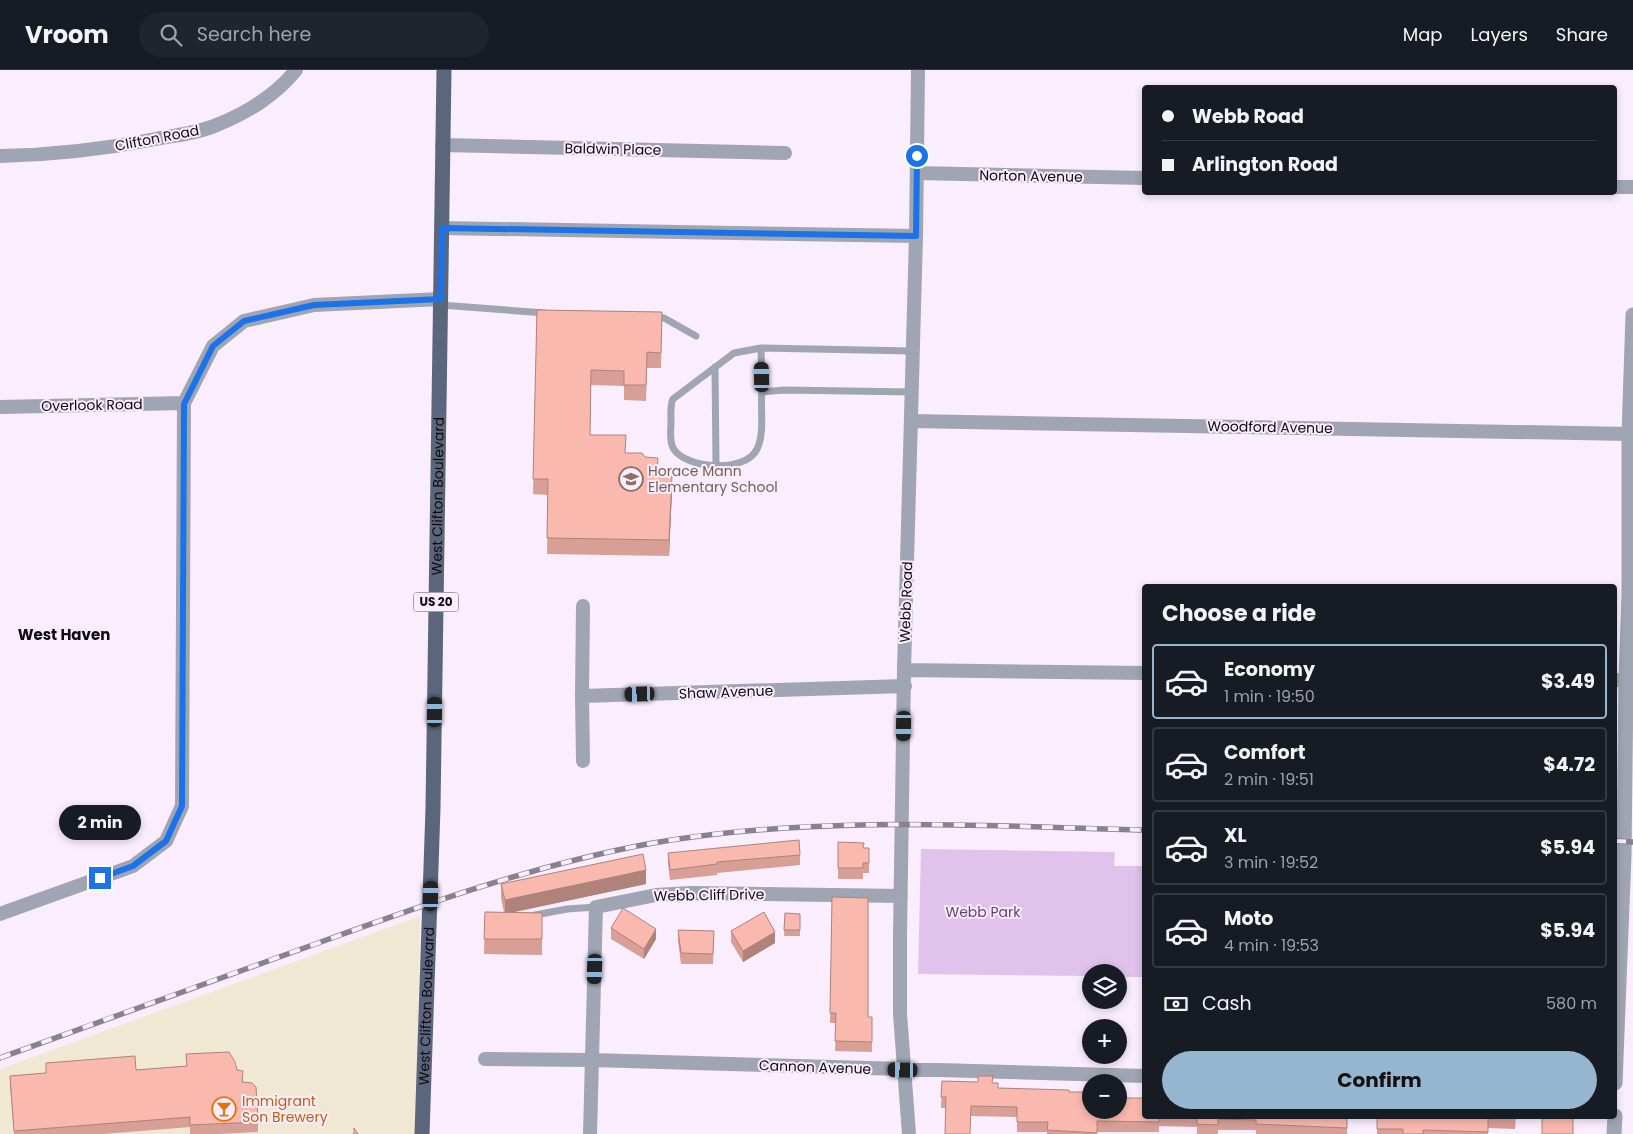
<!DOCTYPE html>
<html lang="en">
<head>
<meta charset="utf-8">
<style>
	:root { --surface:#171b24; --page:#20242c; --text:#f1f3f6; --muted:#9ea1a6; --line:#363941; --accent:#96b5ce }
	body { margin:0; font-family:Poppins,sans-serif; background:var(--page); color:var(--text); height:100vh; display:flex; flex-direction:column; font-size:19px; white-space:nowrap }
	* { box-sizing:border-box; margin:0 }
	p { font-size:16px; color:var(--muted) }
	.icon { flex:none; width:28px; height:28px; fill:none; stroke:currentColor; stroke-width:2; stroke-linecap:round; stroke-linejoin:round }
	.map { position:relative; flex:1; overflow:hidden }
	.details { position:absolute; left:1142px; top:514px; width:475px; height:535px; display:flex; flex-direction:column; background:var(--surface); border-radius:5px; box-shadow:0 2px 8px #0003 }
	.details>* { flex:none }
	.hud { position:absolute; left:1142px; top:15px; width:475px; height:110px; border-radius:5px; box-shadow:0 2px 8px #0003; display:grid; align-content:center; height:110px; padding:0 20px; background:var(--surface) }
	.tools { position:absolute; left:1082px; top:894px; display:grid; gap:10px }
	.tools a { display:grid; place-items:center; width:45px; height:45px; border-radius:50%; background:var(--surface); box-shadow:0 2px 8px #0003; font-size:25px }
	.end { position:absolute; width:22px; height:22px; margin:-11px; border:6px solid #1a73e8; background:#fff; box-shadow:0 0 0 2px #fff }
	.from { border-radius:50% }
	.bubble { position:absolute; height:35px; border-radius:18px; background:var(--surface); box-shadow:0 2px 8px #0003; font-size:16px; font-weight:700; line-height:35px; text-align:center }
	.car { position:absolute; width:15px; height:30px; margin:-15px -8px; border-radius:6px; box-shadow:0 0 4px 1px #0007; background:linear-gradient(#222 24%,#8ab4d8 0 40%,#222 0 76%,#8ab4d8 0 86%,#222 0) }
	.hud b { display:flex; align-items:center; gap:18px; height:48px; font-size:19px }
	.hud b+b { border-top:1px solid var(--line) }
	.hud i { width:12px; height:12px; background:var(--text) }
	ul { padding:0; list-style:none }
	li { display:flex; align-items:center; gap:15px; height:75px; margin:0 10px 8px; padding:0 10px; border:2px solid var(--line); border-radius:5px }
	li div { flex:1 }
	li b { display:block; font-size:19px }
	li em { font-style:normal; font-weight:700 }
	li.selected { border-color:var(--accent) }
	li>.icon { width:45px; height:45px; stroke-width:1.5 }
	h2 { padding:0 20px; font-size:22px; line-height:60px }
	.pay { display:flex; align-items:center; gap:12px; height:55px; padding:0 20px; font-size:19px }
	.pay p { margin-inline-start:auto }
	.action { display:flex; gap:10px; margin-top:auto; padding:10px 20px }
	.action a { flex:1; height:58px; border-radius:30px; background:var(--accent); color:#111; font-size:20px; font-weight:700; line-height:58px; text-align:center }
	header { display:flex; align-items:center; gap:30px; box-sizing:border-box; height:70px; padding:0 25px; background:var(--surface); border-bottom:1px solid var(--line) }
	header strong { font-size:24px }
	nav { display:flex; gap:28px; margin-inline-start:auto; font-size:18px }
	.search { width:350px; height:45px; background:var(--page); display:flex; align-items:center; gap:12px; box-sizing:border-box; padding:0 18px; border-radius:28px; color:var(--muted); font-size:19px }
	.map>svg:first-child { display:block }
	.commercial { fill:#f0e8d2 }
	.green { fill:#e0c2eb }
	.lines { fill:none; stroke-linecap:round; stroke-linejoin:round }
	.service { stroke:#9fa5b2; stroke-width:7 }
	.minor { stroke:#9fa5b2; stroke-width:14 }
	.tertiary { stroke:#9fa5b2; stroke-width:15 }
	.primary { stroke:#5b667c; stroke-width:15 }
	.rail-casing { stroke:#8a818e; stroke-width:5.5 }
	.rail { stroke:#f9edfe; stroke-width:4; stroke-dasharray:11; stroke-linecap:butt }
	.wall { fill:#d79f96 }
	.shaded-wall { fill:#af827a }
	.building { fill:#fab9af; stroke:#af827a }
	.route { stroke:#1a73e8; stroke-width:6 }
	.labels { text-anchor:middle; stroke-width:4; stroke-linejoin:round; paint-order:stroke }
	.shield { fill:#f9edfe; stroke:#564d5a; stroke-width:1 }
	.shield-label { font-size:12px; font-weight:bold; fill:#100913 }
	.street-label { font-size:14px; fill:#100913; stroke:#f9edfe }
	.education-label { font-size:14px; fill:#785e54; stroke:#f9edfe; text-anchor:start }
	.park-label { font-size:14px; fill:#6b3e7b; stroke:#f9edfe }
	.food-label { font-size:14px; fill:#c56008; stroke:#f9edfe; text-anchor:start }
	.neighbourhood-label { font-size:15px; font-weight:bold; fill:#100913; stroke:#f9edfe }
</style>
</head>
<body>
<header>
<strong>Vroom</strong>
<div class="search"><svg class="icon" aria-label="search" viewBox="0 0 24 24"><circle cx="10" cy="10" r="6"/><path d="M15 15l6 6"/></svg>Search here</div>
<nav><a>Map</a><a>Layers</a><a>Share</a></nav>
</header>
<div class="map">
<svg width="1633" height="1064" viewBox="0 0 1633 1064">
	<rect width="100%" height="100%" fill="#f9edfe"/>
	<path class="commercial" d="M420,846l-4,218h-416v-65z"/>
	<path class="green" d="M921,779l194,3 -1,14h31v111h-26v-5h-28v4l-173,-2z"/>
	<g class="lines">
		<path class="service" d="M441,235l104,8
			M654,247l10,1 32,18
			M761,278l1,44
			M715,297l1,98
			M912,322l-128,-2 -22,2c-2,16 3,42 -5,57 -11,24 -71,21 -84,-1 -4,-8 -2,-18 -2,-27 0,-7 -1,-16 2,-22l61,-46 27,-5 151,3
			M535,845l32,-6 29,-2"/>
		<path class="minor" d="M442,75l343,8
			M0,86c52,-1 105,-7 156,-17 21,-4 43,-6 63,-15 28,-11 58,-30 77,-54
			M917,103l228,5
			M1615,117h18
			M442,158l474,8
			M0,337l184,-4
			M911,351l718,13
			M904,600l241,3
			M1615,610h11
			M582,626l1,-90
			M583,691l-1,-65 323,-10
			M0,844l133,-48 33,-25 16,-35 2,-403 29,-57 31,-25 70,-16 127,-6
			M485,989l107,1 553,16
			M590,1064l6,-227 60,-12 34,-2 211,3
			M909,1064l-9,-120v-78l4,-266 12,-434 2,-166"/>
		<path class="tertiary" d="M1615,1013l9,-228 2,-175 3,-85v-161l4,-119
			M1614,1064l1,-18"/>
		<path class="primary" id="s1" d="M422,1064l11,-326 11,-738"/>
		<g class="rail-casing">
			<path id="rail" d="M1615,771l18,1
				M0,988c106,-39 212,-77 318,-115 110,-40 220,-79 335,-100 162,-28 329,-17 492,-13"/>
		</g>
		<use href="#rail" class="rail"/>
	</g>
	<path class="wall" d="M537,240l125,2 -1,56h-14l-1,33 -22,-1v-14l-33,-1 -1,50 35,18 20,4 13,18 14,16 -3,65 -122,-2 1,-59 -15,-1z
		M838,772l26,6h5v25h-6v6h-25z
		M668,783l132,2v10l-83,8v2l-47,5 -2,-16z
		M501,814h145l-131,28 27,1v42l-58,-1 1,-42h19l-3,-14z
		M832,827l36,120h4v35l-37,-1 1,-28h-6z
		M785,843l15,1v22h-16z
		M611,858l45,11 -12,20 -33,-20z
		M678,860l36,1 -1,33h-32l-3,-23z
		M731,861l44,12 -32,19 -12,-20z
		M186,984l51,16 6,12 15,40v10l-39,2h-29v-7l-86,7h-90l-4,-48v-10l36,-3v-10l90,7 51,-4z
		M942,1011l51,2 5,5 71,4 53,6 23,18h202v18h-91v-4h-38v4h-21v-7l-38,-1v6h-62v2h-50v-2h-30v-15l-46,-1 -25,-8h-5z
		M1377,1046h139l-1,13 -27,-1v6h-111z"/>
	<path class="shaded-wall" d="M672,406v15l-3,65v-16z
		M646,800v14l-141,30v-14z
		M656,859v10l-12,20v-10z
		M775,862v11l-32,19v-11z"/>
	<path class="building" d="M537,240l125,2 -1,41 -14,-1 -1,33h-22v-14l-33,-1 -1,65h36l-1,18h17l3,4 13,1 -1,17 15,1 -3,64 -122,-2 1,-59h-15z
		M799,770l1,15 -83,7v2l-47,6 -2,-17z
		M838,772l26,1 -1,5h6v15h-6v5h-25z
		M643,784l3,16 -141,30 -4,-16z
		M832,827l36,1v119h4v25l-37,-1 1,-28h-6z
		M623,838l33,21 -12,20 -33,-21z
		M485,842l57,1v26h-58z
		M764,842l11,20 -32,19 -12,-20z
		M785,843l15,1v16h-16z
		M678,860l36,1 -1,23 -32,-1z
		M229,982l6,10 2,8 6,1 -1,11 10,1 4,4 2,35 -68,3v-8l-176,14 -4,-55 36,-3v-10l89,-7 1,14 51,-4 -1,-12z
		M978,1006h15l-1,7h6v5l71,2v2h22v18h28v-18h3v6h23v18h14v6l-62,-1v12l-50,-3 1,-8h-31v-15l-46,-1 -1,28h-25l1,-37h-5l1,-16 36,1z
		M1197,1046h150v12l-91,-4v-4l-38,-1v6l-21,-1z
		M1377,1046h138v2l-27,-1v15l-65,-2v4h-20v-5h-26z
		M1542,1046h31v18h-31z
		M354,1058l4,6h-5l1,-1z"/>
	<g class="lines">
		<path class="route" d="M100,808l33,-12 33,-25 16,-35 2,-402 29,-58 31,-25 70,-16 127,-6 1,-71 474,8 1,-80"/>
	</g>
	<defs>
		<g id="school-ring" transform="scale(1.25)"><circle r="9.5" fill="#f9edfe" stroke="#8d6e63" stroke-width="1.5"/><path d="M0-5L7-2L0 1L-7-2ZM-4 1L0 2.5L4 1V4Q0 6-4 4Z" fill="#8d6e63"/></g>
		<g id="bar-ring" transform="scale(1.25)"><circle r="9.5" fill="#f9edfe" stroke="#e8710a" stroke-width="1.5"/><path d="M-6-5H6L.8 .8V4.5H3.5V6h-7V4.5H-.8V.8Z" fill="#e8710a"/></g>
	</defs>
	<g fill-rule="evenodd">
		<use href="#school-ring" x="631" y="409"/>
		<use href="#bar-ring" x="224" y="1039"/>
	</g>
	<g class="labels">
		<rect class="shield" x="413.5" y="522.5" width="45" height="19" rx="4"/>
		<g class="shield-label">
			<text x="436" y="536">US 20</text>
		</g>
		<g class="street-label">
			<text transform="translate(157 68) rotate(-11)" y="5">Clifton Road</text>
			<text transform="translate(613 79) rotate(1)" y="5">Baldwin Place</text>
			<text transform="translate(1031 106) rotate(1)" y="5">Norton Avenue</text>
			<text transform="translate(92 335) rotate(-1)" y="5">Overlook Road</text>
			<text transform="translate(1270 357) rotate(1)" y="5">Woodford Avenue</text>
			<text dy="5" stroke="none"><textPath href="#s1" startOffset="638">West Clifton Boulevard</textPath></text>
			<text transform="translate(906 532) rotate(-88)" y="5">Webb Road</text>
			<text transform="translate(726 622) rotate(-2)" y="5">Shaw Avenue</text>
			<text transform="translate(709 825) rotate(-1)" y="5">Webb Cliff Drive</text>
			<text dy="5" stroke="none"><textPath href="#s1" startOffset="128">West Clifton Boulevard</textPath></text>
			<text transform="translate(815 997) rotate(2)" y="5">Cannon Avenue</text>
		</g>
		<g class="education-label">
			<text x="648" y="406">Horace Mann<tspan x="648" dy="16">Elementary School</tspan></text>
		</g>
		<g class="park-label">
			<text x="983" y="847">Webb Park</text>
		</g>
		<g class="food-label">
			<text x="242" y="1036">Immigrant<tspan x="242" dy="16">Son Brewery</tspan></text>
		</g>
		<g class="neighbourhood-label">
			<text x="64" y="570">West Haven</text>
		</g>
	</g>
</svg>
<div class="tools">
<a><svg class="icon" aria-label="layers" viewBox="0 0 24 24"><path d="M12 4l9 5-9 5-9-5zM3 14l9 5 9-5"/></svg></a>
<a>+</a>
<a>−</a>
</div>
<i class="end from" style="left:917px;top:86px"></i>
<i class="end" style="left:100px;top:808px"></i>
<div class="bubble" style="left:59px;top:735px;width:82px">2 min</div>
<i class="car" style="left:762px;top:307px;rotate:359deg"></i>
<i class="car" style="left:640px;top:624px;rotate:268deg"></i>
<i class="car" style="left:435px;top:642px;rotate:1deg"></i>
<i class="car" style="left:904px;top:656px;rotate:181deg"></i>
<i class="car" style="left:431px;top:826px;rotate:1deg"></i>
<i class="car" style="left:595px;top:899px;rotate:182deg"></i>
<i class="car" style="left:903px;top:1000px;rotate:271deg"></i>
<div class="hud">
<b><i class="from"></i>Webb Road</b>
<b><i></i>Arlington Road</b>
</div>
<section class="details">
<h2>Choose a ride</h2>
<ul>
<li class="selected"><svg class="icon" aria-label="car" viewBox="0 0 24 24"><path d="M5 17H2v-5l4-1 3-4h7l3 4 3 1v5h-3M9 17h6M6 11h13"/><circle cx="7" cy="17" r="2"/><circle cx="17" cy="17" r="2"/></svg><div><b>Economy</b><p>1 min · 19:50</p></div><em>$3.49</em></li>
<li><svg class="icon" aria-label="car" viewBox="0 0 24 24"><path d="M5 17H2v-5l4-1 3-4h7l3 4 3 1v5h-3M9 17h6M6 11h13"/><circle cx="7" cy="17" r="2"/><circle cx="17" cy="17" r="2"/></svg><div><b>Comfort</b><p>2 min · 19:51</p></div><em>$4.72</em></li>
<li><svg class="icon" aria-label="car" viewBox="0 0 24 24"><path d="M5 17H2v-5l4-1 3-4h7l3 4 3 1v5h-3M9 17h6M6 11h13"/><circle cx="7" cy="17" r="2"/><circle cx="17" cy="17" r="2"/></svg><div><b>XL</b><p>3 min · 19:52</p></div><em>$5.94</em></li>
<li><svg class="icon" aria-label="car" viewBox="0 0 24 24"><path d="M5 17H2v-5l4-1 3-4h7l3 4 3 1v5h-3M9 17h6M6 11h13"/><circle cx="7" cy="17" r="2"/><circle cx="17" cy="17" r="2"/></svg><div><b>Moto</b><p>4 min · 19:53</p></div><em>$5.94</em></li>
</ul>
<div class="pay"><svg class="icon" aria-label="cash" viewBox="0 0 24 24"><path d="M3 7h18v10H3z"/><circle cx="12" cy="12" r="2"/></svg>Cash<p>580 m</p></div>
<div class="action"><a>Confirm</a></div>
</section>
</div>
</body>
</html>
